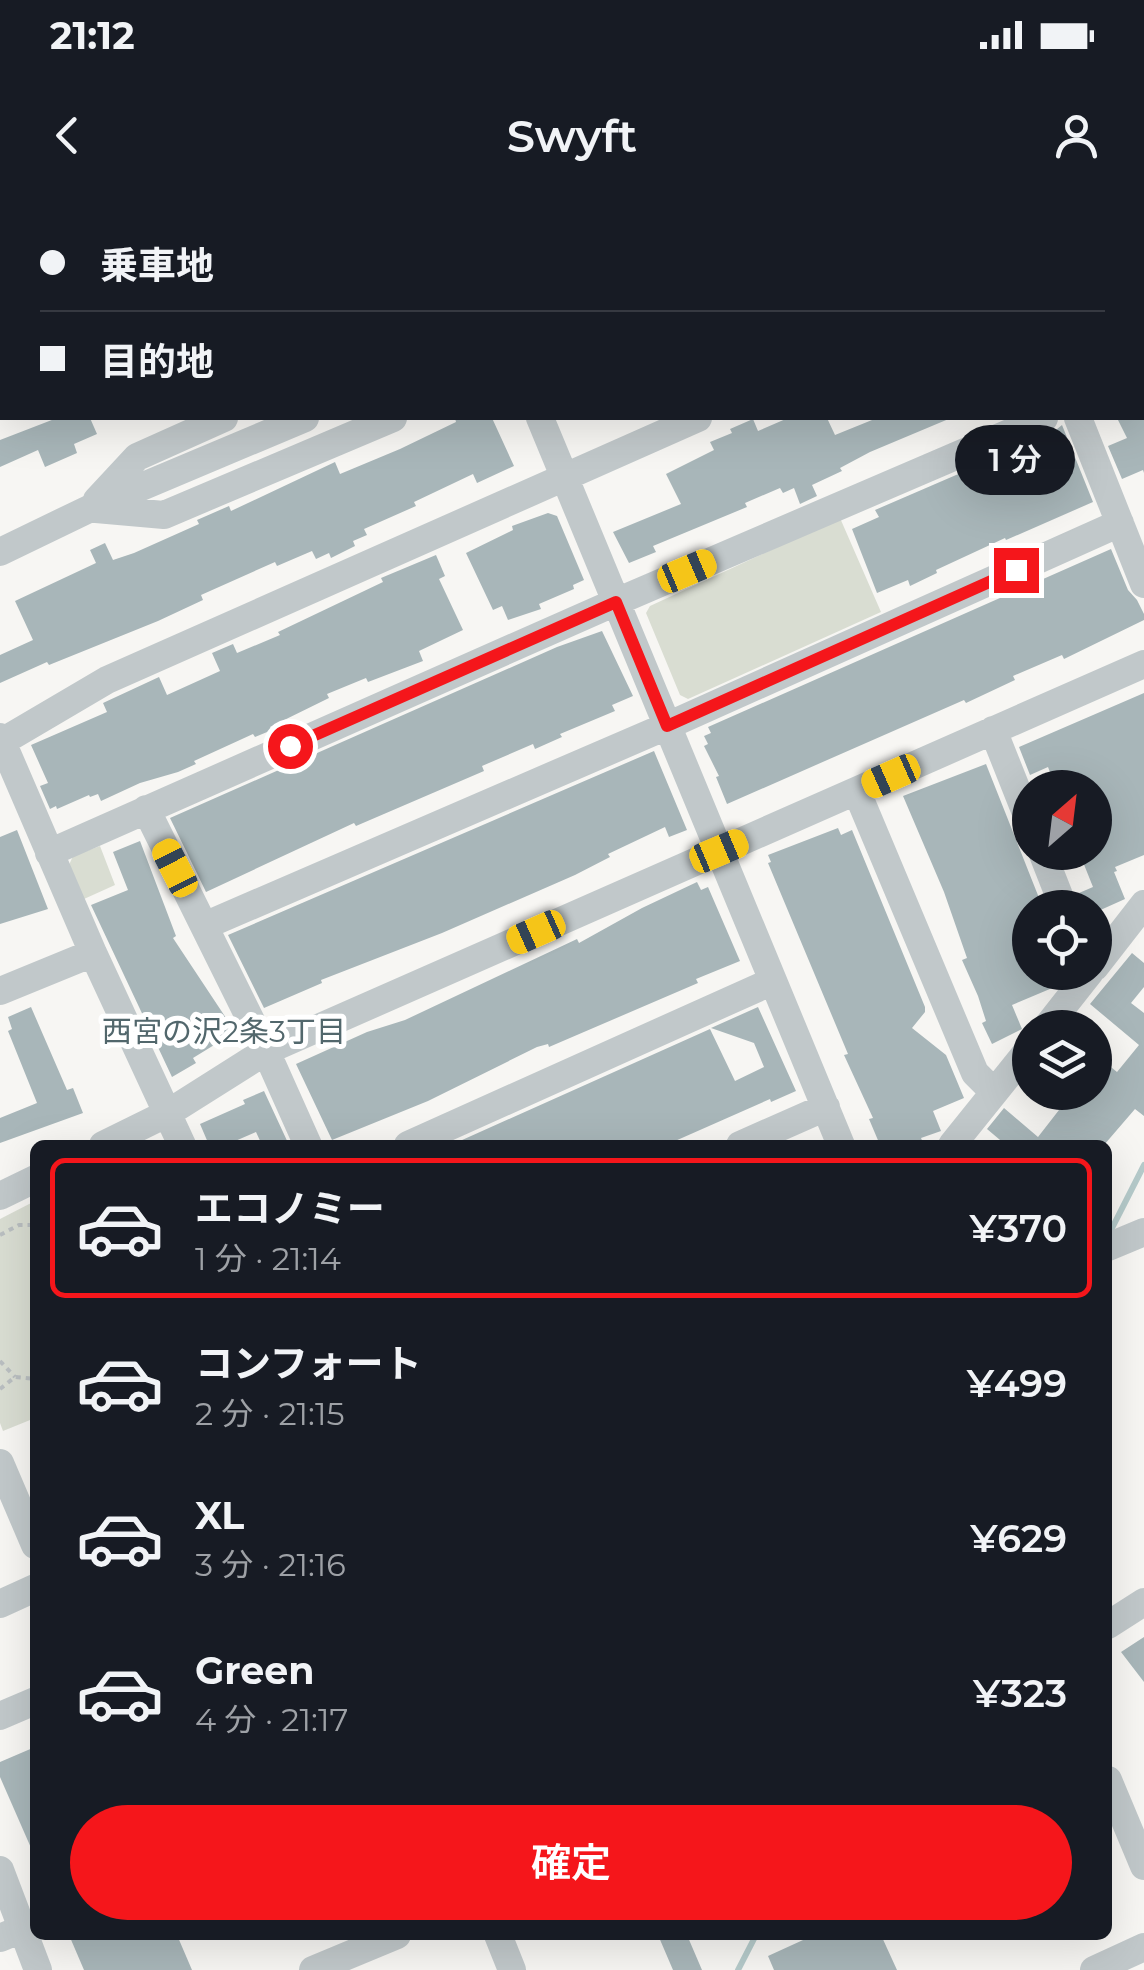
<!DOCTYPE html>
<html lang="ja">
<head>
<meta charset="utf-8">
<style>
	:root { --surface:#171b24; --page:#20242c; --text:#f1f3f6; --muted:#9ea1a6; --line:#363941; --accent:#f5161b }
	body { margin:0; font-family:Montserrat,"Noto Sans JP",sans-serif; background:var(--page); color:var(--text); height:100vh; display:flex; flex-direction:column; font-size:38px; white-space:nowrap }
	* { box-sizing:border-box; margin:0 }
	p { font-size:32px; color:var(--muted) }
	.icon { flex:none; width:55px; height:55px; fill:none; stroke:currentColor; stroke-width:2; stroke-linecap:round; stroke-linejoin:round }
	.map { position:relative; flex:1; overflow:hidden }
	.sheet { position:absolute; left:30px; top:940px; width:1082px; height:800px; display:flex; flex-direction:column; background:var(--surface); border-radius:15px; box-shadow:0 10px 40px #0002 }
	.sheet>* { flex:none }
	.banner { position:absolute; left:0px; top:0px; width:1145px; height:220px; box-shadow:0 10px 40px #0002; display:grid; align-content:center; height:220px; padding:0 40px; background:var(--surface) }
	.needle { width:65px; rotate:28deg }
	.controls { position:absolute; left:1012px; top:570px; display:grid; gap:20px }
	.controls a { display:grid; place-items:center; width:100px; height:100px; border-radius:50%; background:var(--surface); box-shadow:0 10px 40px #0002; font-size:50px }
	.end { position:absolute; width:45px; height:45px; margin:-22px; border:12px solid #f5161b; background:#fff; box-shadow:0 0 0 5px #fff }
	.from { border-radius:50% }
	.bubble { position:absolute; height:70px; border-radius:35px; background:var(--surface); box-shadow:0 10px 40px #0002; font-size:32px; font-weight:600; line-height:70px; text-align:center }
	.car { position:absolute; width:30px; height:60px; margin:-30px -15px; border-radius:12px; box-shadow:0 0 8px 2px #0007; background:linear-gradient(#f5c518 24%,#345 0 40%,#f5c518 0 76%,#345 0 86%,#f5c518 0) }
	.banner b { display:flex; align-items:center; gap:35px; height:95px; font-size:38px }
	.banner b+b { border-top:2px solid var(--line) }
	.banner i { width:25px; height:25px; background:var(--text) }
	ul { padding:18px 0 0; list-style:none }
	li { display:flex; align-items:center; gap:30px; height:140px; margin:0 20px 15px; padding:0 20px; border:5px solid transparent; border-radius:15px }
	li div { flex:1 }
	li b { display:block; font-size:38px }
	li em { font-style:normal; font-weight:600 }
	li.on { border-color:var(--accent) }
	li>.icon { width:90px; height:90px; stroke-width:1.5 }
	.cta { display:flex; gap:20px; margin-top:auto; padding:20px 40px }
	.cta a { flex:1; height:115px; border-radius:60px; background:var(--accent); color:#fff; font-size:40px; font-weight:600; line-height:115px; text-align:center }
	.status { display:flex; justify-content:space-between; align-items:center; height:70px; padding:0 50px; background:var(--surface); direction:ltr }
	.status svg { height:28px; fill:currentColor }
	header { display:flex; justify-content:space-between; align-items:center; height:130px; padding:0 40px; background:var(--surface); font-size:45px; font-weight:600 }
	.map>svg:first-child { display:block }
	.green { fill:#d9ddd2 }
	.lines { fill:none; stroke-linecap:round; stroke-linejoin:round }
	.stream { stroke:#b5caca; stroke-width:6 }
	.building { fill:#a8b6b9 }
	.path { stroke:#b9bec0; stroke-width:4; stroke-dasharray:5 5; stroke-linecap:butt }
	.minor { stroke:#c1c8ca; stroke-width:28 }
	.route { stroke:#f5161b; stroke-width:12 }
	.labels { text-anchor:middle; stroke-width:10; stroke-linejoin:round; paint-order:stroke }
	.neighbourhood-label { font-size:30px; fill:#52676c; stroke:#fff }
</style>
</head>
<body>
<div class="status"><b>21:12</b><svg viewBox="0 0 49 12"><path d="M0 12V9h3v3zM5 12V6h3v6zM10 12V3h3v9zM15 12V0h3v12zM26 1h20v11H26zM47 4h2v5h-2z"/></svg></div>
<header><svg class="icon" aria-label="back" viewBox="0 0 24 24"><path d="M15 5l-7 7 7 7"/></svg>Swyft<svg class="icon" aria-label="person" viewBox="0 0 24 24"><circle cx="12" cy="8" r="4"/><path d="M4 21q1-7 8-7t8 7"/></svg></header>
<div class="map">
<svg width="1144" height="1770" viewBox="0 0 1144 1770">
	<rect width="100%" height="100%" fill="#f7f6f3"/>
	<path class="green" d="M840,318l41,94 -193,87 -8,-4 -34,-82 4,-7z
		M100,646l15,39 -31,14 -15,-34 4,-9z
		M35,1001v217l-32,13 -3,-8v-204z"/>
	<g class="lines">
		<path class="stream" d="M1122,0l1,2
			M1142,49l2,4
			M1108,1036l36,-71
			M738,1770l18,-35"/>
	</g>
	<path class="building" d="M57,218h33l7,16 -23,10 3,9 -32,14 -7,-17 -38,17v-27z
		M455,218h37l22,48 -37,17 -4,-9 -59,28 2,4 -52,23 3,6 -14,6 2,5 -24,12 -2,-5 -13,6 -4,-8 -35,15 -2,-4 -74,33 2,5 -45,21 -109,44 -2,-3 -47,21v-28l33,-15 -18,-39 81,-38 -6,-13 15,-7 8,17 21,-7 65,-29 -2,-4 32,-14 2,5 104,-49 5,12 60,-25 56,-27z
		M788,218h39l8,17 42,-17h74l-81,34 -30,16 2,3 -30,14 5,11 -17,8 -6,-16 -11,5 -3,-5 -35,15 2,4 -94,39 3,6 -27,11 -16,-31 68,-28 -15,-30 48,-24 -4,-8 22,-9 -2,-4 23,-10 5,12z
		M1117,218h27v55l-1,-3 -21,9 -14,-33 19,-8z
		M1062,225l31,77 -87,38 -1,-2 -69,32 1,3 -27,13 -2,-6 -31,13 -25,-64 27,-12 -4,-7 176,-76z
		M548,313l9,3 27,64 -11,5 1,4 -35,15 2,5 -33,11 -6,-14 -9,4 -27,-57 47,-23 -1,-4z
		M1111,349l17,41 9,10 7,14v6l-80,39 -2,-4 -49,21 2,4 -49,23 -2,-3 -237,104 -11,-27 3,-1 -15,-30 4,-2 -4,-8 7,-3 -3,-6z
		M436,355l9,21 -6,3 24,51 -44,21 4,10 -55,21 -2,-4 -39,16 2,4 -59,29 2,3 -17,7 -2,-3 -59,27 2,3 -18,8 -38,11 -39,18 -3,-7 -8,3 -1,-2 -32,14 -1,-3 -6,3 -10,-23 8,-3 -17,-38 76,-33 -4,-9 56,-26 8,18 53,-24 -8,-18 21,-9 4,9 43,-18 -2,-3 105,-50 -2,-4z
		M602,431l31,65 -21,9 3,6 -55,23 2,3 -27,12 -2,-5 -51,22 2,5 -128,55 -2,-3 -148,69 -36,-74 387,-171z
		M1144,493v162l-29,12 2,4 -3,1 11,27 -29,13 -1,-4h-10l-6,-15 14,-6 -14,-35h16v-64h-39l-8,-21 -18,8 -11,-28z
		M654,551l33,79 -18,7 -4,-10 -57,27 2,3 -35,18 -133,58 -121,47 1,3 -58,25 -36,-73z
		M986,564l57,144h-13v64h21l6,14 -45,19 10,24 -30,15 -10,-21 4,-2 -8,-25 -16,-36 5,-2 -23,-66 -41,-96z
		M838,628l3,7 11,-5 73,177v5l-13,16 34,27 18,43 -31,13 8,20 -20,7 3,7h-44l-11,-26 4,-1 -29,-63 4,-1 -80,-191 3,-1 -3,-7z
		M17,630l31,79 -48,15v-87z
		M140,641l36,95 -3,2 57,86 -3,2 5,8 -39,24 3,5 -24,14 -81,-172 37,-15 -15,-38z
		M697,682l4,8 7,-3 32,74 -44,18 2,4 -149,64 -1,-3 -11,3 -109,54 -96,39 -36,-76 71,-32 38,-12 172,-81 2,4 63,-35z
		M1132,753l12,10v24l-13,16 13,10v103l-9,-7 -31,36h-98l-19,-16 17,-21 34,29 21,-27 -21,-18h57v-38l22,18 22,-27 -49,-41z
		M31,807l36,83 6,-2 10,25 -83,30v-25l37,-15 -29,-72 4,-2 -4,-12z
		M758,807l38,84 -25,11 -1,-3 -104,46h-215l259,-116 25,52 29,-14 -10,-24 -43,-15z
		M264,891l25,54h-27l-6,-13 -30,13h-17l-9,-21 45,-20 -2,-4z
		M1144,1437v45l-23,-30z
		M35,1547v110l-35,-80v-15z
		M69,1735h108l15,35h-108z
		M658,1735h29l15,35h-29z
		M814,1735h67l16,35h-123l-6,-14z"/>
	<g class="lines">
		<path class="path" d="M276,0l1,2
			M380,2l5,-2
			M0,1035l19,-10h16
			M0,1161l15,16
			M0,1189l15,-12 20,2"/>
		<path class="minor" d="M141,0l1,2
			M1096,0l1,2
			M81,2l6,-2
			M424,2l6,-2
			M698,2l5,-2
			M774,2l5,-2
			M846,2l5,-2
			M0,38l2,-1
			M1142,115l2,4
			M0,161l2,-1
			M1142,170l2,-1
			M540,218l301,727
			M1078,218l66,166
			M97,300l40,-43 87,-39
			M96,309l68,6 229,-97
			M0,352l89,-43 216,-91
			M993,530l37,93
			M0,537l93,216 89,192
			M0,543l107,-63 591,-262
			M857,592l118,281 19,19
			M146,609l120,242 42,94
			M1042,652l22,56
			M49,653l567,-251 428,-184
			M204,726l463,-200 453,-203
			M1095,767l49,-63
			M0,791l93,-38
			M1046,828l44,-56
			M103,945l65,-32 98,-62 878,-387
			M408,945l365,-164
			M740,945l86,-38
			M952,945l78,-97
			M0,996l35,-17
			M1108,1047l36,-15
			M0,1263l35,82
			M0,1404l35,-16
			M1108,1425l36,-23
			M0,1516l35,-15
			M1108,1580l36,86
			M0,1670l38,100
			M498,1735l14,35
			M0,1738l24,-10
			M313,1770l84,-35
			M1094,1770l50,-23"/>
	</g>
	<g class="lines">
		<path class="route" d="M290,546l326,-144 51,124 349,-156"/>
	</g>
	<g class="labels">
		<g class="neighbourhood-label">
			<text x="224" y="842">西宮の沢2条3丁目</text>
		</g>
	</g>
</svg>
<div class="controls">
<a><svg class="needle" viewBox="-14 -14 28 28"><path d="M0-13l5 13h-10z" fill="#e53935"/><path d="M0 13l5-13h-10z" fill="#9ea1a6"/></svg></a>
<a><svg class="icon" aria-label="locate" viewBox="0 0 24 24"><circle cx="12" cy="12" r="6"/><path d="M12 2v4M12 18v4M2 12h4M18 12h4"/></svg></a>
<a><svg class="icon" aria-label="layers" viewBox="0 0 24 24"><path d="M12 4l9 5-9 5-9-5zM3 14l9 5 9-5"/></svg></a>
</div>
<i class="end from" style="left:290px;top:546px"></i>
<i class="end" style="left:1016px;top:370px"></i>
<div class="bubble" style="left:955px;top:225px;width:120px">1 分</div>
<i class="car" style="left:687px;top:371px;rotate:67deg"></i>
<i class="car" style="left:891px;top:576px;rotate:246deg"></i>
<i class="car" style="left:719px;top:651px;rotate:67deg"></i>
<i class="car" style="left:175px;top:668px;rotate:333deg"></i>
<i class="car" style="left:536px;top:732px;rotate:246deg"></i>
<div class="banner">
<b><i class="from"></i>乗車地</b>
<b><i></i>目的地</b>
</div>
<section class="sheet">
<ul>
<li class="on"><svg class="icon" aria-label="car" viewBox="0 0 24 24"><path d="M5 17H2v-5l4-1 3-4h7l3 4 3 1v5h-3M9 17h6M6 11h13"/><circle cx="7" cy="17" r="2"/><circle cx="17" cy="17" r="2"/></svg><div><b>エコノミー</b><p>1 分 · 21:14</p></div><em>¥370</em></li>
<li><svg class="icon" aria-label="car" viewBox="0 0 24 24"><path d="M5 17H2v-5l4-1 3-4h7l3 4 3 1v5h-3M9 17h6M6 11h13"/><circle cx="7" cy="17" r="2"/><circle cx="17" cy="17" r="2"/></svg><div><b>コンフォート</b><p>2 分 · 21:15</p></div><em>¥499</em></li>
<li><svg class="icon" aria-label="car" viewBox="0 0 24 24"><path d="M5 17H2v-5l4-1 3-4h7l3 4 3 1v5h-3M9 17h6M6 11h13"/><circle cx="7" cy="17" r="2"/><circle cx="17" cy="17" r="2"/></svg><div><b>XL</b><p>3 分 · 21:16</p></div><em>¥629</em></li>
<li><svg class="icon" aria-label="car" viewBox="0 0 24 24"><path d="M5 17H2v-5l4-1 3-4h7l3 4 3 1v5h-3M9 17h6M6 11h13"/><circle cx="7" cy="17" r="2"/><circle cx="17" cy="17" r="2"/></svg><div><b>Green</b><p>4 分 · 21:17</p></div><em>¥323</em></li>
</ul>
<div class="cta"><a>確定</a></div>
</section>
</div>
</body>
</html>
